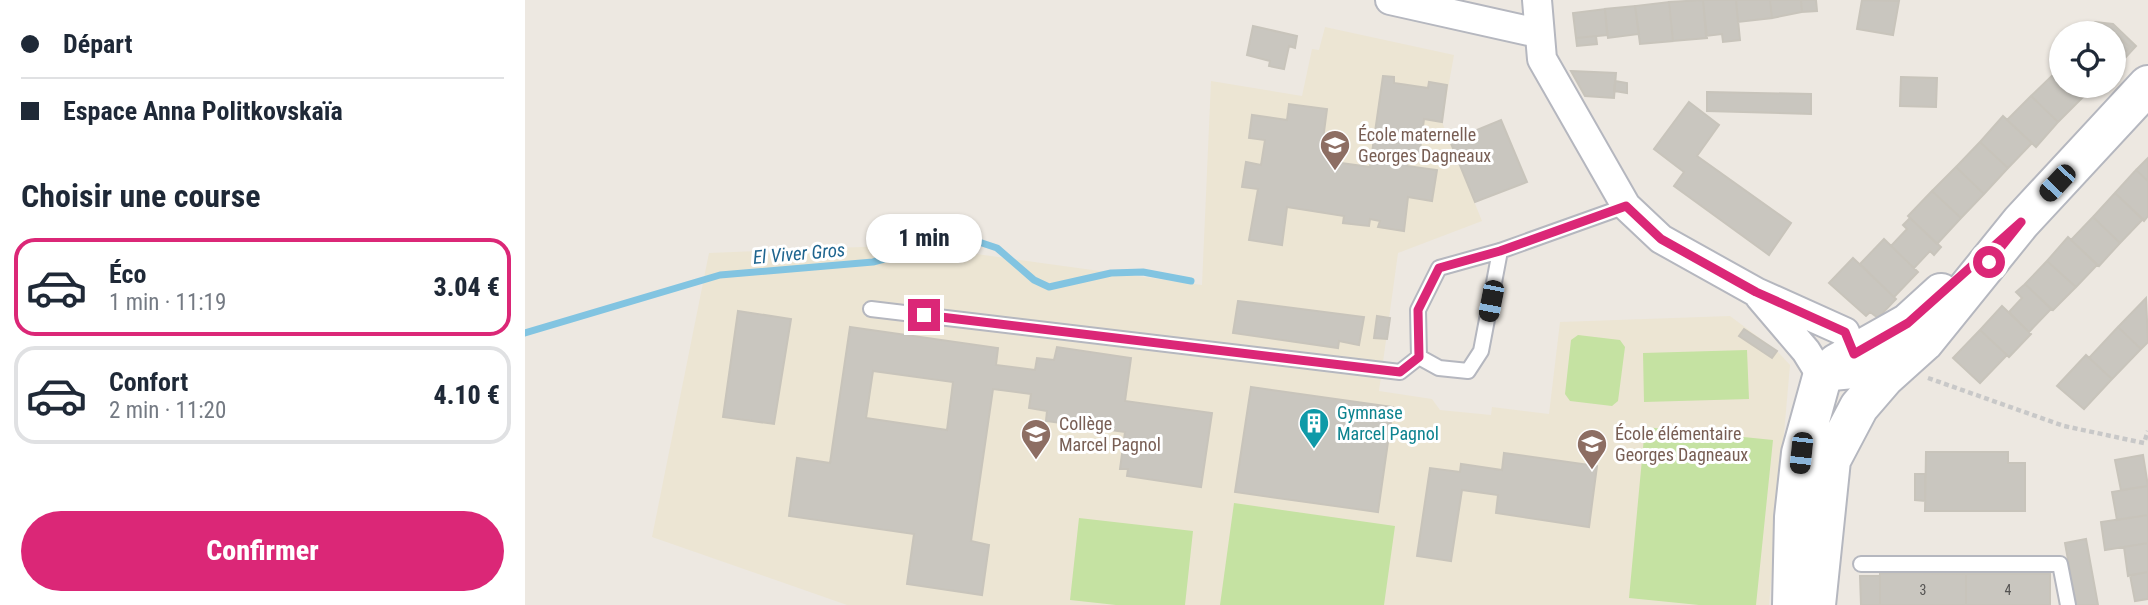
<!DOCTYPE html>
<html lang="fr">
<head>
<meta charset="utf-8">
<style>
	:root { --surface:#fff; --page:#f6f6f7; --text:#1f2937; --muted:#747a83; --line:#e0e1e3; --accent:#db2777 }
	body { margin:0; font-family:"Roboto Condensed",sans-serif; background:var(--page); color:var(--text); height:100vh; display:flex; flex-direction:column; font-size:26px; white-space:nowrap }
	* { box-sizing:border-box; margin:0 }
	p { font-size:23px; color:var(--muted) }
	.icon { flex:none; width:38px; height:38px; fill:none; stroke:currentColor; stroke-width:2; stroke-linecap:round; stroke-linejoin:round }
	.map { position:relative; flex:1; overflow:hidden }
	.panel { display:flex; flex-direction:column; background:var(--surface); width:525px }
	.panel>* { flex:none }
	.top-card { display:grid; align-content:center; height:154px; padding:0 21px; background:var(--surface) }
	.controls { position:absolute; left:1524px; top:21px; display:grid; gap:14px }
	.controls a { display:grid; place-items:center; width:77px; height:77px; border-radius:50%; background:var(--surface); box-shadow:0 2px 5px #0004; font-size:35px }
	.end { position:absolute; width:32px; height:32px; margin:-16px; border:9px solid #db2777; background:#fff; box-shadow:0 0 0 4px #fff }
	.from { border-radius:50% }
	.bubble { position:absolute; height:49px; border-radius:24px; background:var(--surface); box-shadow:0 2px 5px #0004; font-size:23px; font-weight:800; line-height:49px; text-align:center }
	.car { position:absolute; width:21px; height:42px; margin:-21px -10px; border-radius:9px; box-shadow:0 0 5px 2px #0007; background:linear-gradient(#222 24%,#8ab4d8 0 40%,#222 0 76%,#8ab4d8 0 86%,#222 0) }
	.top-card b { display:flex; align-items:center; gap:24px; height:66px; font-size:26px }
	.top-card b+b { border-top:2px solid var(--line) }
	.top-card i { width:18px; height:18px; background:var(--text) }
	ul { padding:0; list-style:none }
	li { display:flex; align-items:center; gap:21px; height:98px; margin:0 14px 10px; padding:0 7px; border:4px solid var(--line); border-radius:21px }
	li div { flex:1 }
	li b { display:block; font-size:26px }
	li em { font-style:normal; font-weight:800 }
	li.on { border-color:var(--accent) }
	li>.icon { width:63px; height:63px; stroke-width:1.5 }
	h2 { padding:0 21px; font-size:32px; line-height:84px }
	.button { display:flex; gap:14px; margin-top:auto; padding:14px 21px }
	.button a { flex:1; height:80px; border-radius:42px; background:var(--accent); color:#fff; font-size:28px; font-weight:800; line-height:80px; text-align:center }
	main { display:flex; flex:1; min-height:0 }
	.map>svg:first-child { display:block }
	.education { fill:#ece5d3 }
	.pitch { fill:#c5e2a2 }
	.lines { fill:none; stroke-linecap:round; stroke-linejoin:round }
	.stream { stroke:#82c4e1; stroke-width:7 }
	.building { fill:#c9c6bf; stroke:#c8c4bb; stroke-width:2; fill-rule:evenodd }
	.service-casing { stroke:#b5b7bf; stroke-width:18 }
	.minor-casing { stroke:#b5b7bf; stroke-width:32 }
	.secondary-casing { stroke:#b5b7bf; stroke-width:42 }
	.path { stroke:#c8c8c8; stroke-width:4.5; stroke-dasharray:5 3.5; stroke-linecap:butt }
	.service { stroke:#fff; stroke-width:14 }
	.minor { stroke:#fff; stroke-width:28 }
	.secondary { stroke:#fff; stroke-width:38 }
	.route { stroke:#db2777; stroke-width:9 }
	.labels { text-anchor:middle; stroke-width:6; stroke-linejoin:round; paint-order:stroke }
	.number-label { font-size:14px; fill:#545352 }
	.education-label { font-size:18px; fill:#785e54; stroke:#fff; text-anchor:start }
	.culture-label { font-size:18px; fill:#0d838f; stroke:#fff; text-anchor:start }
	.water-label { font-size:19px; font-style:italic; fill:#1f658f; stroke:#fff }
</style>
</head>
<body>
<main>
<section class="panel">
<div class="top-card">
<b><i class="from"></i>Départ</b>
<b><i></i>Espace Anna Politkovskaïa</b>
</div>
<h2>Choisir une course</h2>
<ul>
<li class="on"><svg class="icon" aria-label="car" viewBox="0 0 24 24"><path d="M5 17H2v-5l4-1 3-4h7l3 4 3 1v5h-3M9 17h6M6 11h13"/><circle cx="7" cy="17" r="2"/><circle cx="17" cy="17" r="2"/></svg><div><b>Éco</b><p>1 min · 11:19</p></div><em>3.04 €</em></li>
<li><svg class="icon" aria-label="car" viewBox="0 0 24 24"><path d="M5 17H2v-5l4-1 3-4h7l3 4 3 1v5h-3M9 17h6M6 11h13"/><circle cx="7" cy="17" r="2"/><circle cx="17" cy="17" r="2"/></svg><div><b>Confort</b><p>2 min · 11:20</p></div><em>4.10 €</em></li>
</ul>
<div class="button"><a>Confirmer</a></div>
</section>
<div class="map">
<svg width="1623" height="605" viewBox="0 0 1623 605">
	<rect width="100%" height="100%" fill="#ede8e1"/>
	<path class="education" d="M800,27l129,28 -12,67 40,99 -84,32 -19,138 53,8 8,11 51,5 1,-8 57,7 11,-92 170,-6 47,35 13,14 -21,240h-922l-195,-68 57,-284 202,-8 291,40 9,-204 91,15 10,-47 7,1z"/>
	<path class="pitch" d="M1053,335l42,5 5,7 -7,54 -6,5 -42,-5 -5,-7 6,-54z
		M1222,350l2,49 -105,3 -1,-49z
		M1120,427l128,13 -17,165h-57l-70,-7z
		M709,503l161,23 -11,79h-164z
		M554,518l114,13 -8,74h-69l-46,-5z"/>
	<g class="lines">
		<path class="stream" d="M0,333l195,-58 153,-13 76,-20h30l18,6 37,32 15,7 62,-14 32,-1 48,9"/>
	</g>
	<path class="building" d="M1178,0h33l4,40 -17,2 -1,-8 -16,2z
		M1178,0l4,38 -34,3 -4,-39z
		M1211,0h34l2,18 -34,4z
		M1245,0h31l1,12 -30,6z
		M1276,0h15l1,11 -15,1z
		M1337,0l37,1 -6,34 -36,-6z
		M1144,2l4,39 -33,3 -5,-38z
		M1110,6l4,28 -31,4 -3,-29z
		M1080,9l2,26 -31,3 -3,-25z
		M1570,22l18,2 23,22 -22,24v-6l16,-17 -21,-19 -9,5 -9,-8z
		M728,26l44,10 -2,12 -6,-2 -5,23 -15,-3 1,-5 -23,-6z
		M1584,28l21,19 -16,17v-31h-10z
		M1071,36l1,8 -20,2 -1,-8z
		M1046,71l45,2 -2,25 -29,-2z
		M1531,72l5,5v9h10l12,11 -25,25 -27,-26z
		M858,76l11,1v6l34,5 1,-6 18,3 -5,37 -18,-3 -5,38 -11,-1 -1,10 30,4 -5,31 -24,-4 -4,34 -26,-4 2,-6 -10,-2 -1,7 -26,-3 1,-7 -57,-9 -5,38 -33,-5 9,-51 -16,-2 4,-25 15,3 4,-25 -16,-2 3,-23 35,5 2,-16 38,5 -5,38 12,15 36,5z
		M1376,77l36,1 -1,29 -36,-1z
		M1090,81l12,2v10l-13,-2z
		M1546,86h23l-11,11z
		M1182,92l104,2v20l-104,-3z
		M1506,96l27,26 -22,25 -29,-27z
		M1164,102l30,23 -22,31 94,67 -22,32 -95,-69 10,-14 -30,-23z
		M1478,116l29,27 -24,25 -28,-26z
		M976,120l26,62 -52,20 -25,-61z
		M1455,142l28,26 -24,26 -28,-27z
		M1623,158v23l-12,-11z
		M1431,167l28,27 -23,24 -29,-27z
		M1611,170l12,11v35l-4,5 -29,-28z
		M1407,191l29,27 -24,26 -29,-28z
		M1590,193l28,26 -23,24 -27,-26z
		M1568,217l27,26 -21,23 -28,-26z
		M1385,218l31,29 -7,8 -4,-4 -16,17 -23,-22 16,-17 -4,-4z
		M1543,237l29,28 -21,22 -29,-26z
		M1359,239l34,33 -24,25 -34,-33z
		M1328,258l43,41 -18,19 -8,-6 -4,4 -37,-33z
		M1522,261l29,26 -23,23 -28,-26z
		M1500,284l26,25 -22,23 -20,-20 13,-14 -6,-6z
		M1621,298l2,44 -7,7 -23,-22z
		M713,301l126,16 -5,28 -20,-4 -1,7 -105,-15z
		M1477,306l29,28 -22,23 -29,-27z
		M213,311l53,8 -17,105 -51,-7z
		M852,316l13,2 -3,21 -13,-1z
		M325,327l148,21 -2,17 39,5 2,-12 17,2 3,-13 74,11 -6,43 87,12 -11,74 -74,-11 1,-7h-8l5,-37 -79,-11 1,-10 -18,-3 2,-14 -38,-5 -22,152 18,4 -7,50 -75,-11 7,-50 -125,-18 8,-58 33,5zM348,371l80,11 -6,48 -81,-12z
		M1593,327l23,22 -29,30 -23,-21z
		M1219,329l33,22 -5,7 -33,-22z
		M1455,330l27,25 -27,28 -27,-25z
		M1561,355l26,24 -28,30 -27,-23z
		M726,387l142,20 -15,105 -143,-20z
		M1401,452h82v11h17v48h-100z
		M979,453l93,13 -8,61 -93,-14 2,-18 -36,-5 -11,71 -34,-5 13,-88 30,4 1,-8 41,6z
		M1618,455l5,31 -27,4 -6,-30z
		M1390,474h10v27l-10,-1z
		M1623,486v29l-31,5 -5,-28z
		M1623,515v28l-43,7 -4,-28z
		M1561,539l12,66h-22l-11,-62z
		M1623,543v29l-20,4 -4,-29z
		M1623,572v27l-13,2 -5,-26z
		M1355,573l86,1v31h-86z
		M1441,574h84v31h-84z
		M1335,576h20v29h-19z"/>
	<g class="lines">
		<g class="service-casing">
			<path id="service" d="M975,251l-19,100 -13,20 -29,-3 -20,-11 -1,-47 21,-42 61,-17 126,-45
				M346,309l529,63 19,-15
				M1336,564h199l8,41"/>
		</g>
		<g class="minor-casing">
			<path id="minor" d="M865,0l148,33
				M1012,0l5,59 84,147 35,33 95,53 89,40 9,22
				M1235,297l46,54 16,26 31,-3 31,4"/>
		</g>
		<g class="secondary-casing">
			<path id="secondary" d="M1267,605l2,-88 7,-64 21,-76 15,-14 71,-40 33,-30
				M1291,605l15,-145 28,-53 25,-29 40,-36 97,-120 127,-137"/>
		</g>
		<path class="path" d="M1403,378l136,48 80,17 4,-12"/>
		<use href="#service" class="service"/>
		<use href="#minor" class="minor"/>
		<use href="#secondary" class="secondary"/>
	</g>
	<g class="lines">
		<path class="route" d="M399,315l476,57 19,-15 -1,-47 21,-42 61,-17 126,-45 35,33 95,53 89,40 9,22 54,-31 113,-101 -32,40"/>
	</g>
	<defs>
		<g id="school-pin" transform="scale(1.575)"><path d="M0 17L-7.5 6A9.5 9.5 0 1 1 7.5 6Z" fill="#8d6e63" stroke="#fff"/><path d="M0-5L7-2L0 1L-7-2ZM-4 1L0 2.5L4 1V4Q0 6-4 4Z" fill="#fff"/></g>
		<g id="building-pin" transform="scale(1.575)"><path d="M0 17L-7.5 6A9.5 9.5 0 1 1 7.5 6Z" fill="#0f9aa8" stroke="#fff"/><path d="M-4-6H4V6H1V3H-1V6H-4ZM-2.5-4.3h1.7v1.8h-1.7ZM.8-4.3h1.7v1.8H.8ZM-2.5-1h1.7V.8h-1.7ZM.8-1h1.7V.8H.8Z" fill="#fff"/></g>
	</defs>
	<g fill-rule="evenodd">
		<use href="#school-pin" x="810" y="145"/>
		<use href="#building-pin" x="789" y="423"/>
		<use href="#school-pin" x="511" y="434"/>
		<use href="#school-pin" x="1067" y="444"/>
	</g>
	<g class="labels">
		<g class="number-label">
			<text x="1398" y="595">3</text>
			<text x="1483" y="595">4</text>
		</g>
		<g class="education-label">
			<text x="833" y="141">École maternelle<tspan x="833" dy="21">Georges Dagneaux</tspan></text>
			<text x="534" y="430">Collège<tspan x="534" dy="21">Marcel Pagnol</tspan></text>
			<text x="1090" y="440">École élémentaire<tspan x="1090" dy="21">Georges Dagneaux</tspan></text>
		</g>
		<g class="culture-label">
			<text x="812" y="419">Gymnase<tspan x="812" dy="21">Marcel Pagnol</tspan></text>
		</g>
		<g class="water-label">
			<text transform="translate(274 253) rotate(-5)" y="7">El Viver Gros</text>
		</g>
	</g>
</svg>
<div class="controls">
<a><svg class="icon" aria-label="locate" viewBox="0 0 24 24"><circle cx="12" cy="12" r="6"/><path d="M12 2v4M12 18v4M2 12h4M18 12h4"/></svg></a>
</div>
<i class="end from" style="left:1464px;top:262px"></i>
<i class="end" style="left:399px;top:315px"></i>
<div class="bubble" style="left:341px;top:214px;width:116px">1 min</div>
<i class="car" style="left:1532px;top:183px;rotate:223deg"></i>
<i class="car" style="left:966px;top:301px;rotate:191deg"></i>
<i class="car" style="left:1276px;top:453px;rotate:186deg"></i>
</div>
</main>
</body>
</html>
